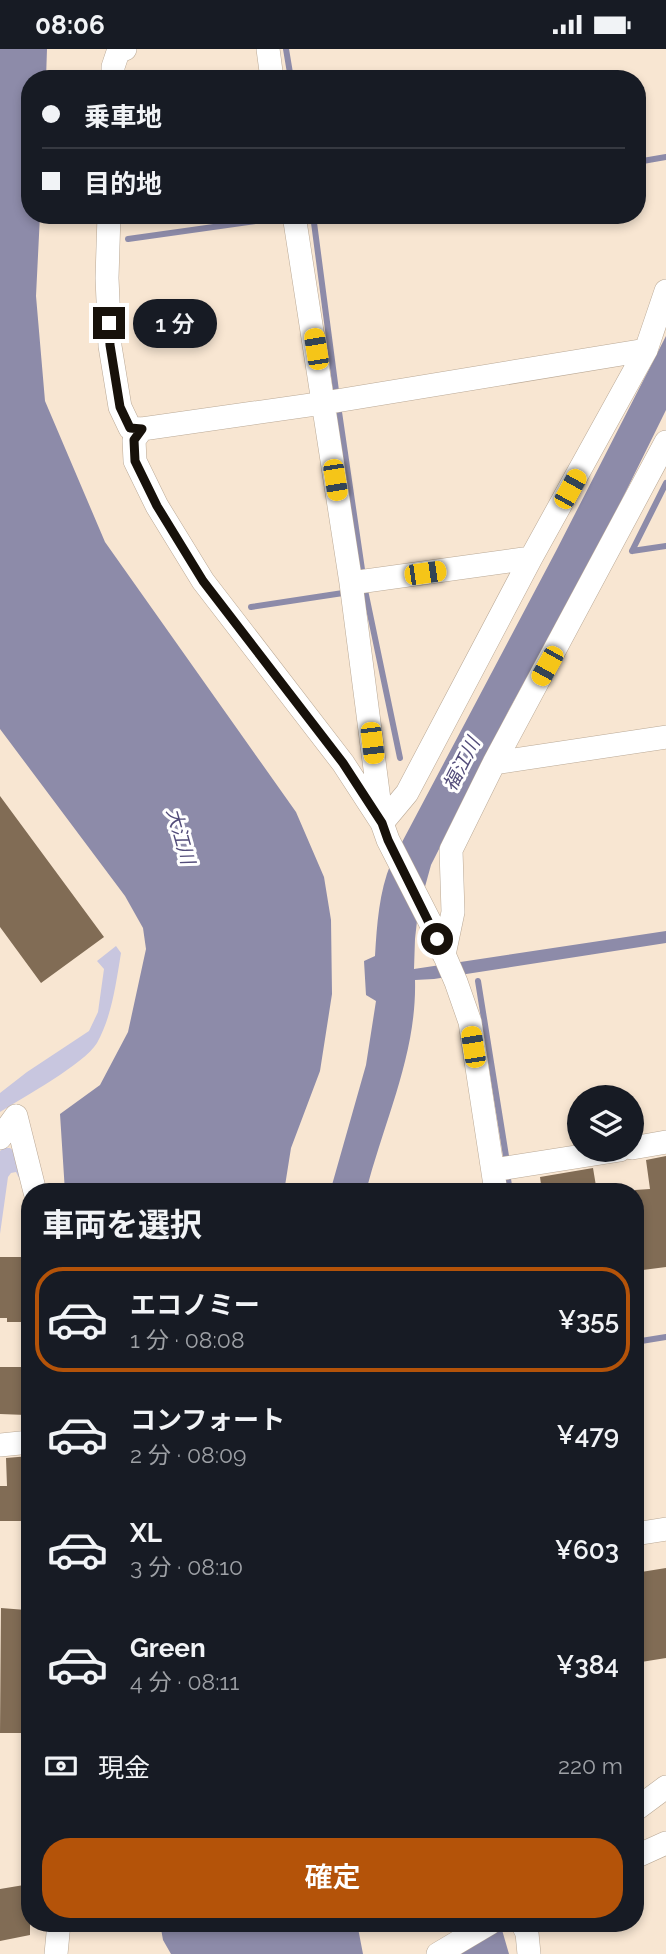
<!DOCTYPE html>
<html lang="ja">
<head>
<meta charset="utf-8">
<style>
	:root { --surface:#171b24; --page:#20242c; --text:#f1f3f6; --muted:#9ea1a6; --line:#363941; --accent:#b45309 }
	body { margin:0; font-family:Raleway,"Noto Sans JP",sans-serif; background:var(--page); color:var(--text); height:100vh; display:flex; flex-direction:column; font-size:26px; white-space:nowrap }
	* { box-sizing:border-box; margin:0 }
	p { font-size:23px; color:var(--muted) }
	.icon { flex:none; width:38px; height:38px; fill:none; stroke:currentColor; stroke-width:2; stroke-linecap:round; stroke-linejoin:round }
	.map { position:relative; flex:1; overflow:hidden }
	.details { position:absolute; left:21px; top:1134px; width:623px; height:749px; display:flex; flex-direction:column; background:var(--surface); border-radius:28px; box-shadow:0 4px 10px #0003 }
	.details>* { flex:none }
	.hud { position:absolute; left:21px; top:21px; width:625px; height:154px; border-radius:28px; box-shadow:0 4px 10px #0003; display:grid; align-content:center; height:154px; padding:0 21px; background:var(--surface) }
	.tools { position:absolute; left:567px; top:1036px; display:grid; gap:14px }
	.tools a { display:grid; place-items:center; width:77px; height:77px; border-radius:50%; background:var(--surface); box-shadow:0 4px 10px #0003; font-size:35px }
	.end { position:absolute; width:32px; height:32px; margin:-16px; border:9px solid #17110a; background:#fff; box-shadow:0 0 0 4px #fff }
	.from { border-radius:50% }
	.bubble { position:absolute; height:49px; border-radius:24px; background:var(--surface); box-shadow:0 4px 10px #0003; font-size:23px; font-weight:600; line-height:49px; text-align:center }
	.car { position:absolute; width:21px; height:42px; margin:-21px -10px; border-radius:9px; box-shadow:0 0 5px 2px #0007; background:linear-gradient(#f5c518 24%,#345 0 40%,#f5c518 0 76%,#345 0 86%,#f5c518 0) }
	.hud b { display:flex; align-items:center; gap:24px; height:66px; font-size:26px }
	.hud b+b { border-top:2px solid var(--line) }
	.hud i { width:18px; height:18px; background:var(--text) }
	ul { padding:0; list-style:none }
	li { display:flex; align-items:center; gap:21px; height:105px; margin:0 14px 10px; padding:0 7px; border:4px solid transparent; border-radius:28px }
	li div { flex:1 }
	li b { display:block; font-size:26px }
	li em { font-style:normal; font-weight:600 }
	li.selected { border-color:var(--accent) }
	li>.icon { width:63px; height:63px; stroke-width:1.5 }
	h2 { padding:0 21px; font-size:32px; line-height:84px }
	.pay { display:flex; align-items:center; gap:18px; height:77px; padding:0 21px; font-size:26px }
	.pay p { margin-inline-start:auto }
	.primary-button { display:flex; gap:14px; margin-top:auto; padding:14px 21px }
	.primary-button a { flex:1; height:80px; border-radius:28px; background:var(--accent); color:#fff; font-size:28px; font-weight:600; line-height:80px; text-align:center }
	.status { display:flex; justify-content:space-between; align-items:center; height:49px; padding:0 35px; background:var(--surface); direction:ltr }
	.status svg { height:19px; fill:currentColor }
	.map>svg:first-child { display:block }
	.green { fill:#c8c6df }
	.water { fill:#8d8ba9 }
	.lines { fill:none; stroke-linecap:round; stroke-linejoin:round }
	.stream { stroke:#8d8ba9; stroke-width:6 }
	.building { fill:#816c55 }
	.minor-casing { stroke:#baa996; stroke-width:24 }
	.minor { stroke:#fff; stroke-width:23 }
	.route { stroke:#17110a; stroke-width:9 }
	.labels { text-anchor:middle; stroke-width:6; stroke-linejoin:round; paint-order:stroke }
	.water-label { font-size:19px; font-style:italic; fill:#524c7a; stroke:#fff }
</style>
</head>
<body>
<div class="status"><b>08:06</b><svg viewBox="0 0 49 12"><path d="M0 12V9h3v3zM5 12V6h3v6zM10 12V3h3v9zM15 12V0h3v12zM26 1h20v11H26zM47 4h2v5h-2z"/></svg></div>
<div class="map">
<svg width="666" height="1905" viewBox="0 0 666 1905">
	<rect width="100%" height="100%" fill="#f8e6d2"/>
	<path class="green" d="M116,897l5,7c-5,30 -9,63 -24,90 -13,21 -73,54 -97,69v-19l27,-21 62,-41 9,-19 6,-43 -7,-8z
		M3,1099h7l6,5 12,43 -12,-24 -5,1 -3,4 -8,57v-83z"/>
	<path class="water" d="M0,0h47l-1,30h-16v136h10l-4,81 9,105 60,141 191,270 28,65 7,43 1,74 -12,77 -29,77 -7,44h-219l-5,-78 40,-29 28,-53 18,-83 -3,-21 -18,-32 -125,-167z
		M666,287v74l-62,126 -95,174 -78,155 -13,47 -3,27 -1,30 252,-38v12l-232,36 -19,1c2,74 -31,141 -49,212h-36l36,-127 10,-64 -10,-6 -2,-34 11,-5c2,-32 4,-64 16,-93l165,-312z
		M160,1874h197l6,31h-192l-8,-14z
		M458,1874h42l9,31h-47l-1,-18z"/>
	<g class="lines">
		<path class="stream" d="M286,0l5,30
			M637,113l29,-5
			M313,166l23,176
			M128,190l156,-22
			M339,363l26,178 35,168
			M632,502l34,-68
			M632,502l34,-5
			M251,558l92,-14
			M478,932l28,175
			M508,1130l2,13
			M635,1293l31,-5"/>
	</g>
	<path class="building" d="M0,747l104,141 -63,46 -41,-56z
		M666,1107v111l-31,4v-81l15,-1 -4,-29z
		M593,1119l4,24h-55l-2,-15z
		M0,1208h22v2h8v60h-6v3h-17v-4h-7z
		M0,1318h30v30h-3l-1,18 -26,-1z
		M30,1407v65h-30v-35h7l-1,-28z
		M666,1519v90l-31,5v-90z
		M1,1559l25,2 -4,66h8v57h-30z
		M30,1835v51l-30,6v-52z"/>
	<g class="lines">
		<g class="minor-casing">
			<path id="minor" d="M268,0l4,30
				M113,30v-12l5,-15 7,-3
				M109,166l-2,63 3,68 10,61 10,21 12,1
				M294,166l57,368 31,240 6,17 43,84 25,58 14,40 26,170
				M646,301l-322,53 -182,26 -8,11 1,21 22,45 46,75 140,182 39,60 25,-30 124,-235 115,-208 20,-59
				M351,534l180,-25
				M494,714l172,-26
				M444,906l9,-43 -2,-62 43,-87 172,-321
				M16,1067l19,76
				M0,1089l16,-22
				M632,1099l34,-6
				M493,1121l127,-20
				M0,1396l30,-3
				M635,1485l31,-5
				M635,1761l31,-23
				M635,1808l31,-14
				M522,1874l5,10 2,21
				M56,1905l3,-31
				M438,1905l52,-31"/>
		</g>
		<use href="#minor" class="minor"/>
	</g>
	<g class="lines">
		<path class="route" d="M109,274l1,22 10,62 10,21 12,1 -8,11 1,21 22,45 46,75 140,182 39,60 6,17 49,99"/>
	</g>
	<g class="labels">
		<g class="water-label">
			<text transform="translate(461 715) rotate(-63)" y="7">福江川</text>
			<text transform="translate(181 787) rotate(74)" y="7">大江川</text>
		</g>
	</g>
</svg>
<div class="tools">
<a><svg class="icon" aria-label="layers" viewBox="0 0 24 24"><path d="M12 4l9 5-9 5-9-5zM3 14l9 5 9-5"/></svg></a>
</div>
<i class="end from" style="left:437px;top:890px"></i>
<i class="end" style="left:109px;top:274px"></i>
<div class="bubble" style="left:133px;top:250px;width:84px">1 分</div>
<i class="car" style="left:316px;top:300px;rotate:351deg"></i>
<i class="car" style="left:335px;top:431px;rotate:171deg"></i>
<i class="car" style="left:570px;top:440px;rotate:29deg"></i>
<i class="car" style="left:425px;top:524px;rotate:82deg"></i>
<i class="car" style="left:547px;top:617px;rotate:209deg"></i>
<i class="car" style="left:372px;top:694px;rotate:173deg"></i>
<i class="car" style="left:473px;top:998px;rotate:351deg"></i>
<div class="hud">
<b><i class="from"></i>乗車地</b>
<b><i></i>目的地</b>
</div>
<section class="details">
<h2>車両を選択</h2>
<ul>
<li class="selected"><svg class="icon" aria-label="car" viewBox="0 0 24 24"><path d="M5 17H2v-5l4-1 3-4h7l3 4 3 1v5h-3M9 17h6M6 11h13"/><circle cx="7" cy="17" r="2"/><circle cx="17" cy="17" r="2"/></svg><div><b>エコノミー</b><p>1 分 · 08:08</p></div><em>¥355</em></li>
<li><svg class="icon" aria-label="car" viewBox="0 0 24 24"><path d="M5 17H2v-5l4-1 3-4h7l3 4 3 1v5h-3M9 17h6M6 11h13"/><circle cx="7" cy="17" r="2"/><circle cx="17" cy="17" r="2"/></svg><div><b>コンフォート</b><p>2 分 · 08:09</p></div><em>¥479</em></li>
<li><svg class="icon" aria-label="car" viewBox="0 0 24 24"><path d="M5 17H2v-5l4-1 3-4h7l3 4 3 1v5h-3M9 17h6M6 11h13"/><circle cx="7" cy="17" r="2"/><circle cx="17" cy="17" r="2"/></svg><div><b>XL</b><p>3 分 · 08:10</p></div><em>¥603</em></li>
<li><svg class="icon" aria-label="car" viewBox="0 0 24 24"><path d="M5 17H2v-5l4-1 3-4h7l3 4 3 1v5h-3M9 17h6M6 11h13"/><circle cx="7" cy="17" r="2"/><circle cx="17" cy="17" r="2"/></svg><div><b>Green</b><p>4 分 · 08:11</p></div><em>¥384</em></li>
</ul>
<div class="pay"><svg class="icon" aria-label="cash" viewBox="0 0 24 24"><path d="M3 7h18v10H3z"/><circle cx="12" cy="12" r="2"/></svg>現金<p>220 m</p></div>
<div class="primary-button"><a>確定</a></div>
</section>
</div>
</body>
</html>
